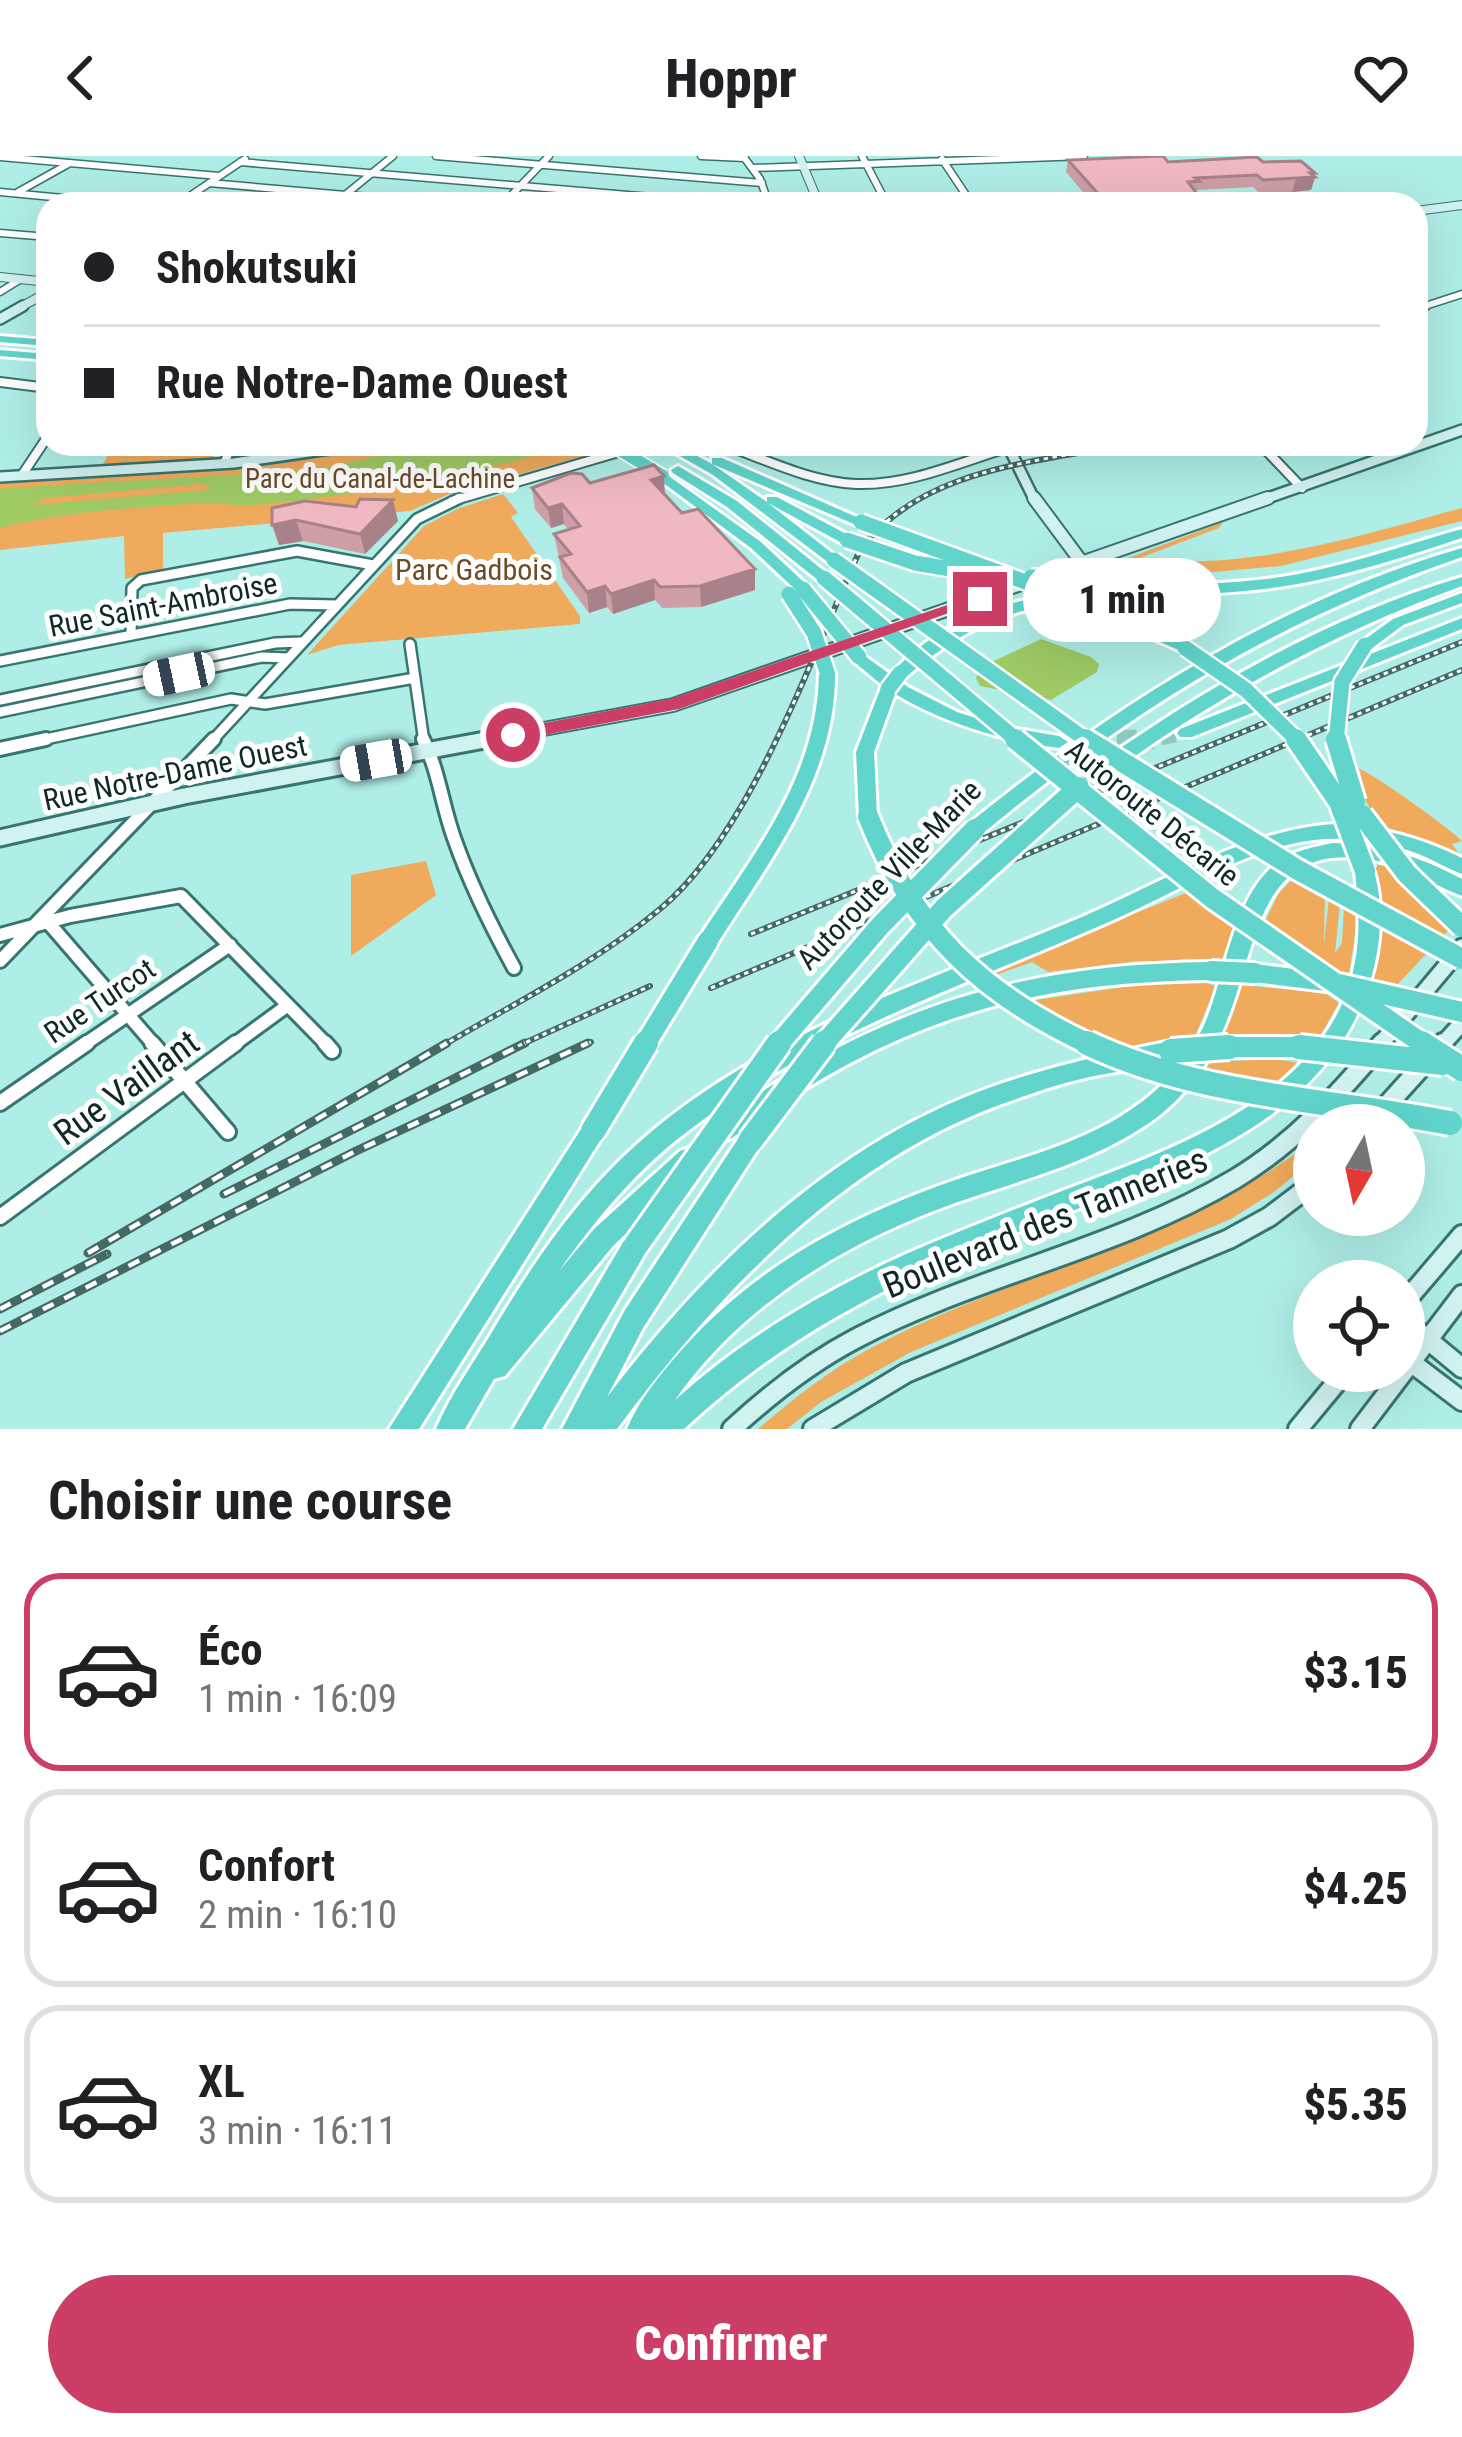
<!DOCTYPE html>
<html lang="fr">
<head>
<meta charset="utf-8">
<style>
	:root { --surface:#fff; --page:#f2f2f2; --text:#202124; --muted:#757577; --line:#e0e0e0; --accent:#cc3e65 }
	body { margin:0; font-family:"Roboto Condensed",sans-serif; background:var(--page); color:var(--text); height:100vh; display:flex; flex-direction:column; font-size:45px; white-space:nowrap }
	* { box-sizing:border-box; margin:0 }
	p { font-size:39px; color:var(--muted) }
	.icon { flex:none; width:66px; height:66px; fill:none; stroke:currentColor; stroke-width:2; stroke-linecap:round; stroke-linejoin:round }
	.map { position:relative; height:1273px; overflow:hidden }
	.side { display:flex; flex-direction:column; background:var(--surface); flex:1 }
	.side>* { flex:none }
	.hud { position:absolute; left:36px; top:36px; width:1392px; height:264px; border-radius:36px; box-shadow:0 12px 48px #0002; display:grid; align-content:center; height:264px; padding:0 48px; background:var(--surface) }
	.needle { width:78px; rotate:189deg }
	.buttons { position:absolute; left:1293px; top:948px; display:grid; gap:24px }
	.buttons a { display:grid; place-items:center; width:132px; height:132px; border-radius:50%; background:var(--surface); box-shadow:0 12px 48px #0002; font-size:60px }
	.end { position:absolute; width:54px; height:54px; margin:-27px; border:15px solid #cc3e65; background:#fff; box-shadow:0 0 0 6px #fff }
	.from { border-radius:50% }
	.bubble { position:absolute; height:84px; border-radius:42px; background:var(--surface); box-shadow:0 12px 48px #0002; font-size:39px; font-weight:800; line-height:84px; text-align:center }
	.car { position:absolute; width:36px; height:72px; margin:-36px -18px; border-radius:15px; box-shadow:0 0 9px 3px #0007; background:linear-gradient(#fff 24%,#345 0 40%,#fff 0 76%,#345 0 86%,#fff 0) }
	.hud b { display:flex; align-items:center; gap:42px; height:114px; font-size:45px }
	.hud b+b { border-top:3px solid var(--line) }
	.hud i { width:30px; height:30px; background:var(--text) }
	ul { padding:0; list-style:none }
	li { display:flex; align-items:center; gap:36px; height:198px; margin:0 24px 18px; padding:0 24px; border:6px solid var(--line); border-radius:36px }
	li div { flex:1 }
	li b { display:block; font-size:45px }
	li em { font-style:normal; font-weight:800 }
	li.active { border-color:var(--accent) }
	li>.icon { width:108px; height:108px; stroke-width:1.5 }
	h2 { padding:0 48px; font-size:54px; line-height:144px }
	.primary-button { display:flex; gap:24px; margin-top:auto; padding:24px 48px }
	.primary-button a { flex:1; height:138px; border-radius:72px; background:var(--accent); color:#fff; font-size:48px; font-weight:800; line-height:138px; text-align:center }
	header { display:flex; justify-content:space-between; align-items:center; height:156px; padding:0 48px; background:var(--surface); font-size:54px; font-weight:800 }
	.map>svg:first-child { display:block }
	.green { fill:#efaa5c }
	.water { fill:#9fca64; fill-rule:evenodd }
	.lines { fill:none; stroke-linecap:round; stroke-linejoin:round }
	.highway-tunnel-far1 { stroke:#8fc7c1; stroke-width:15; stroke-dasharray:15 8; stroke-linecap:butt }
	.highway-tunnel { stroke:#8fc7c1; stroke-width:20; stroke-dasharray:20 9; stroke-linecap:butt }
	.street-far4-casing { stroke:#387570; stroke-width:9 }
	.street-far3-casing { stroke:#387570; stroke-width:12 }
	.street-far2-casing { stroke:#387570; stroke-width:14 }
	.street-far1-casing { stroke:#387570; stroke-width:18 }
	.street-casing { stroke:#387570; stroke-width:20 }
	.secondary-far4-casing { stroke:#387570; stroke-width:10 }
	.secondary-far3-casing { stroke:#387570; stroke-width:14 }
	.secondary-far2-casing { stroke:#387570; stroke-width:16 }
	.secondary-far1-casing { stroke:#387570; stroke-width:21 }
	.secondary-casing { stroke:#387570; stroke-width:24 }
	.highway-casing { stroke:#fff; stroke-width:6 }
	.street-far4 { stroke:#fff; stroke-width:6 }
	.street-far3 { stroke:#fff; stroke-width:8 }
	.street-far2 { stroke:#fff; stroke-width:9 }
	.street-far1 { stroke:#fff; stroke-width:12 }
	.street { stroke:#fff; stroke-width:14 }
	.secondary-far4 { stroke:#d0f2f0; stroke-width:8 }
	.secondary-far3 { stroke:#d0f2f0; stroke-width:9 }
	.secondary-far2 { stroke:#d0f2f0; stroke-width:12 }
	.secondary-far1 { stroke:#d0f2f0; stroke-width:15 }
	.secondary { stroke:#d0f2f0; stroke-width:18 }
	.highway { fill:#61d5cc; fill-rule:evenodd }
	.rail-far1-casing { stroke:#446a66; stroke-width:6 }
	.rail-casing { stroke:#446a66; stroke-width:9 }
	.rail-far1 { stroke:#fff; stroke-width:3; stroke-dasharray:4.5; stroke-linecap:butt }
	.rail { stroke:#fff; stroke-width:4.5; stroke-dasharray:12; stroke-linecap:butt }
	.highway-bridge-far3-casing { stroke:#fff; stroke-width:16; stroke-linecap:butt }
	.highway-bridge-far2-casing { stroke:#fff; stroke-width:20; stroke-linecap:butt }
	.highway-bridge-far1-casing { stroke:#fff; stroke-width:26; stroke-linecap:butt }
	.highway-bridge-casing { stroke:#fff; stroke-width:30; stroke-linecap:butt }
	.highway-bridge-far3 { stroke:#61d5cc; stroke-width:12 }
	.highway-bridge-far2 { stroke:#61d5cc; stroke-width:15 }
	.highway-bridge-far1 { stroke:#61d5cc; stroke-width:20 }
	.highway-bridge { stroke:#61d5cc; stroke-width:24 }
	.wall { fill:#ce9fa7 }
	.shaded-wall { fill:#a88288 }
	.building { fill:#f0b9c2; stroke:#a88288; stroke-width:3 }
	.route { fill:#cc3e65 }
	.labels { text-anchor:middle; stroke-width:10; stroke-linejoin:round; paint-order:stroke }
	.far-park-label { font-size:27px; fill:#6c4c27; stroke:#fff }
	.park-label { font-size:30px; fill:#6c4c27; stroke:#fff }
	.street-label { font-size:30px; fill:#102927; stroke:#fff }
	.near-street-label { font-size:36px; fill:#102927; stroke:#fff }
</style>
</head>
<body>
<header><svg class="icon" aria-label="back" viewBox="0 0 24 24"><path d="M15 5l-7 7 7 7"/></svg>Hoppr<svg class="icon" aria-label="heart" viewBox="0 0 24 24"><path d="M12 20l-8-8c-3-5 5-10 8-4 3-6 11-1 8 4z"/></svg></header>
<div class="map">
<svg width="1462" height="1273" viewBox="0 0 1462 1273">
	<rect width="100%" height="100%" fill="#afeee7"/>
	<path class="green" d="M113,288h109l-9,14 -110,7z
		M380,288h246l-179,51 -37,16 -247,22v37l-38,9 -1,-43 -124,14v-69l245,-16z
		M503,338l15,19 -7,4 69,99v8l-242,21 -31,10 117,-129 33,-17z
		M1462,352v13l-181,45 -67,6 -125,1 134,-51 -4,6 -82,31c113,12 217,-22 325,-51z
		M1357,612c12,2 95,62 105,73l-10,3 10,14 -82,-30 -27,-52 8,-3z
		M426,705l10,34 -85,61v-81z
		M1370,707l23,5 59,59 -8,8 -68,-37z
		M1294,721l31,18 -1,49 5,-46 11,5 -5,50 7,-10 2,-37 14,8 -9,61 -15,-3 -70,-48 14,-30z
		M1186,737l48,36 -11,32h-85l-90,11 -16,-10 -34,12 2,7 -12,-9z
		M1378,769l50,27 -31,33 -27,-5z
		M1206,827l10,3 -22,53 -72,9 -93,-47 108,-16z
		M1240,829l85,8 14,10 -20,35 -93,-2 -6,-3z
		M1276,903l23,4 -24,22 -77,-14 6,-9z
		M1314,983v20l-40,33 -43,27 -320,133 -90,50 -34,27h-29c35,-30 70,-58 111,-80 145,-78 315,-105 445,-210z"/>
	<path class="water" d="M442,288h140c-104,28 -210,50 -317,60 -25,3 -49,-2 -74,0 -63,4 -130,8 -191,24v-38l8,-2 302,-18zM201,328l8,2 -1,4 -174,15 11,-7z
		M1041,483l50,18 8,7 -2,8 -46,28 -71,-14 -4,-8 7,-12z"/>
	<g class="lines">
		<path class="highway-tunnel-far1" d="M1138,586l48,-9"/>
		<path class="highway-tunnel" d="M1059,586l95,-3"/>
		<g class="street-far4-casing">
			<path id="street-far4" d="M436,0l326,27
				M701,0l44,2
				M743,0l17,23 9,25
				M862,0l25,48
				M0,1l219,19
				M942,3l30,45
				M240,6l493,42
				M753,12l331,-12
				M209,27l240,21
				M0,36l126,12
				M18,36l52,-29
				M178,48l67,-45
				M334,48l59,-48
				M503,48l46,-48
				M0,77l48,4
				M0,136l21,-13
				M1416,153l46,-15"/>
		</g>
		<g class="street-far3-casing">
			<path id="street-far3" d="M1416,153l9,-3
				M0,226l48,6
				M722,288c43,15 88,38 134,40 56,2 111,-25 164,-40
				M1260,288l42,44
				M224,308l8,-20
				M22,319l26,-39
				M452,345l194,-57"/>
		</g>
		<g class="street-far2-casing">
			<path id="street-far2" d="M131,479l1,-47 9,-8 156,-29 76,14
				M410,488l14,98
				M0,505l290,-57 46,1
				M0,544l275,-57 26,-1
				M0,556l262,-55 26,1
				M32,586l199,-43 34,5 150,-26
				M211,586l206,-223 43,-21"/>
		</g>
		<g class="street-far1-casing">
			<path id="street-far1" d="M423,583c16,32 19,66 31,99 16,46 37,88 60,130
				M0,593l46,-10
				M47,765l108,125
				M0,779l70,-19 111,-20 147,150
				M0,805l214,-222
				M82,890l148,-101
				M232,890l56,-41"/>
		</g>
		<g class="street-casing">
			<path id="street" d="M152,887l76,89
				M325,887l7,8
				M0,947l87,-60
				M0,1061l236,-174"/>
		</g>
		<g class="secondary-far4-casing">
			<path id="secondary-far4" d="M799,0l20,48
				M1416,55l46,-6
				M0,121l48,5
				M17,153l31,-17"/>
		</g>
		<g class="secondary-far3-casing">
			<path id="secondary-far3" d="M0,163l23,-13
				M1007,288l28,57
				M0,321l234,-14 130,-19
				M1259,345l203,-71"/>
		</g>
		<g class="secondary-far2-casing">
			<path id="secondary-far2" d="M1034,342l49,66
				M474,586l199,-37 595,-207"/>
		</g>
		<g class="secondary-far1-casing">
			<path id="secondary-far1" d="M0,682l184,-42 306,-57
				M1379,890l83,-99
				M1441,890l21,-23"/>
		</g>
		<g class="secondary-casing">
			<path id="secondary" d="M1369,969l74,-82
				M1404,1147l58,-68
				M1404,1164l58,48
				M1404,1201l58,44
				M732,1273c38,-35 79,-67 125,-91 121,-63 260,-89 378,-159 58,-35 103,-84 147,-136
				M813,1273l93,-56 323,-134 40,-22 45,-34
				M1298,1273l48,-58
				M1360,1273l102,-134"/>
		</g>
		<g class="highway-casing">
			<path id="highway" d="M0,180l48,4v6l-48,-4z
				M0,194l48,4v6l-48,-4z
				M659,288h16l37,20v-6h10l146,64 -7,4 -5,-1 -144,-61 55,38v-5h10l75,40v6h-10l-74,-40 73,57 -2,3h-10l-116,-88z
				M678,310l59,35 92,74v6h-10l-92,-74 -54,-34 -2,-3z
				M663,316l98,70 47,44v6h-10l-47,-44 -93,-69 -2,-3z
				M1462,373v9c-64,21 -130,43 -198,51 -58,7 -117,6 -176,11l103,44 2,4 -2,4 -6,1 -104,-46 -3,-3 3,-3c-75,7 -118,28 -175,76l-6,1 -8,-5c93,-104 250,-79 374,-94 68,-8 131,-32 196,-50z
				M1462,392v9c-188,65 -328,151 -480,277h-14l-2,-5 2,-5c148,-119 310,-223 494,-276z
				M1081,418h82l7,4 -7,4 -87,-1 -2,-3z
				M1462,421v9c-137,50 -260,118 -377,206h-12l-3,-5c17,-20 45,-35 67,-50 99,-67 210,-126 325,-160z
				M1462,437v10l-59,22 -32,24h-12l-2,-4 36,-26z
				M1462,462v11l-270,108h-12l-3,-4 3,-4z
				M859,496l49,35 49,25 48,15 54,9 9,6 -9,6c-59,-8 -113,-24 -164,-54l-21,58 3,64 -3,5h-12l-3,-5 -3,-64 26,-67 -29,-24 -2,-4 2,-4z
				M827,511l8,5c1,106 -66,189 -120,275l-7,2 -7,-2 -3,-6 3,-6c54,-83 117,-159 118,-263z
				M1336,668c45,3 86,14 126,34v16c-14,-5 -27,-13 -41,-19 -34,-13 -71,-19 -107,-15 -65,7 -143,55 -203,81 -144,64 -297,113 -423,210 -51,38 -92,88 -129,140l36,-43 85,-77 8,-3 8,3 4,8 -4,8 -83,79 -108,130 -11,3 -29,50h-29c15,-36 40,-69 59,-102 36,-60 75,-118 125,-167 126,-123 303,-176 462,-243 82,-35 164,-88 254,-93z
				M1332,687c47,0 89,14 130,36v17c-29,-11 -53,-29 -84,-35 -121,-25 -119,82 -152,162 -15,37 -38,71 -70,95 -60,44 -132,61 -201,85 -109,39 -213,101 -280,197 69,-62 147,-108 231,-146 53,-23 107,-44 161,-65 109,-41 264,-95 288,-227 6,-31 3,-60 0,-91l3,-5h14c13,35 9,81 -2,116 -38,122 -156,173 -265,216 -62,25 -126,48 -186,76 -89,42 -163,88 -235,155h-57c10,-25 28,-48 45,-68 74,-89 172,-142 280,-180 76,-26 162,-43 218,-105 14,-16 27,-34 35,-53 21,-48 29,-133 76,-163 15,-10 34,-13 51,-17z
				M1211,806l7,3 3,6 -3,6 -7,3c-194,2 -322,44 -479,158l-8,3 -8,-3 -3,-8 3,-8c161,-112 299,-158 495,-160z
				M1255,808l79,10 7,3 3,6 -3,6 -7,3 -79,-10 -7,-3 -3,-6 3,-6z
				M1229,881h70l8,3 3,7 -3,7 -8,3h-70l-8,-3 -3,-7 3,-7z
				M1171,885l8,3 3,7 -3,7c-32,11 -66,13 -98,21 -27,6 -53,16 -79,25 -163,60 -284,189 -385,325h-55l63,-119 117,-177 8,-3 8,3 4,8 -4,8 -115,179 -36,69c102,-133 226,-254 387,-311 58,-20 117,-33 177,-45z
				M593,964l8,3 4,8 -4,8 -182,290h-30l196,-306z
				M634,1080l9,3 3,9 -3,9 -101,172h-29l112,-190z"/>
		</g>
		<use href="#street-far4" class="street-far4"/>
		<use href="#street-far3" class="street-far3"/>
		<use href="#street-far2" class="street-far2"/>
		<use href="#street-far1" class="street-far1"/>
		<use href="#street" class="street"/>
		<use href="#secondary-far4" class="secondary-far4"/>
		<use href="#secondary-far3" class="secondary-far3"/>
		<use href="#secondary-far2" class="secondary-far2"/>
		<use href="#secondary-far1" class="secondary-far1"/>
		<use href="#secondary" class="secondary"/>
		<use href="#highway" class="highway"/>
		<g class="rail-far1-casing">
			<path id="rail-far1" d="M751,778l711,-292
				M711,832l751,-318
				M442,890c73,-43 152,-82 218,-137 90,-74 151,-252 200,-359 62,-82 173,-87 267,-106
				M518,890l132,-60
				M581,890l10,-4"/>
		</g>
		<g class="rail-casing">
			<path id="rail" d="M224,1038l301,-151
				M88,1097l359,-210
				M0,1153l107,-55
				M0,1175l356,-180 232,-108"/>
		</g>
		<use href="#rail-far1" class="rail-far1"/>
		<use href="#rail" class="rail"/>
		<g class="highway-bridge-far3-casing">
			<path id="highway-bridge-far3" d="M610,288l53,32"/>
		</g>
		<g class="highway-bridge-far2-casing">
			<path id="highway-bridge-far2" d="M861,366l225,82
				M847,384l68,23 65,11
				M834,404l255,182
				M1031,421l50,1
				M824,422l195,164
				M803,433l56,68
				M789,438l25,39 13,39
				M1185,492l61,42 53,52
				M888,533l12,-16
				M1336,586l6,-60 23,-37"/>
		</g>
		<g class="highway-bridge-far1-casing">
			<path id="highway-bridge-far1" d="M1015,583l197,159 214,148
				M1085,583l213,131 164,89
				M1296,583l43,63 26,69
				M1336,583l19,63
				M1362,659l45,59 55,53
				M868,660c45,114 114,179 225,230
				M1211,815l44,2
				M1339,828l123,28
				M644,890l64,-105
				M777,890l103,-120 95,-97
				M822,890l122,-138 135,-121"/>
		</g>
		<g class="highway-bridge-casing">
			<path id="highway-bridge" d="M1087,887c114,54 241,56 363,80
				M1421,887l41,26
				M1299,891l144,16
				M1171,895l58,-4
				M593,975l53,-88
				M750,985l74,-98
				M634,1092l145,-205"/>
		</g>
		<use href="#highway-bridge-far3" class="highway-bridge-far3"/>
		<use href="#highway-bridge-far2" class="highway-bridge-far2"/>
		<use href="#highway-bridge-far1" class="highway-bridge-far1"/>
		<use href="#highway-bridge" class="highway-bridge"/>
	</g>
	<path class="wall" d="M1068,4l195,2 52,11v4l-4,13 -19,2 -33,1 -6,-6 -57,3v2l9,12h-173v-4l56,-2 -22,-26z
		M590,327l75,12 90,95 -54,17 -39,1 -7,-8 -42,14 -6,-7 -18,6 -26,-35 -9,-44 14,-5 -4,-5 -13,4 -16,-19 -3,-21z
		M393,344l5,21 -33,33 -62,-13 -24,4 -7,-37 84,-1z"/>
	<path class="shaded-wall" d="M1315,21l-4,13 -19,2 4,-13z
		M664,320l1,20 -14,-16z
		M393,344l5,21 -33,33 -5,-20z
		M562,348l2,20 -13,4 -3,-20z
		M296,364l7,21 -24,4 -7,-20z
		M755,413v21l-54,17 -1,-21z
		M654,424l1,20 -42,14 -2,-20z
		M605,430l2,21 -18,6 -2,-21z"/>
	<path class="building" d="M1163,0l5,6 89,-5 6,5 38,-1 14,12h-5l5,4 -52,3 -6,-5 -62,3 4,3 -11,1 17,22h-171l-2,-4 8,-3 62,1 -34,-38z
		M654,309l10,11 -13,4 31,33 16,-4 57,60 -55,17 -40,1 -6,-7 -43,14 -6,-8 -18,6 -27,-35 11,-3 -17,-20 26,-8 -18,-22 -14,4 -16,-20 39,-15 11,1 8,9z
		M360,343l33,1 -33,34 -64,-14 -24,5v-17l33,-7 51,6z"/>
	<path class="route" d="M974,440l14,3 -309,110 -166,32 -9,-6 9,-6 157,-30z"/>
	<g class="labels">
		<g class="far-park-label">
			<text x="380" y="332">Parc du Canal-de-Lachine</text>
		</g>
		<g class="park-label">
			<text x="474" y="424">Parc Gadbois</text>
		</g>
		<g class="street-label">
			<text transform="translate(163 449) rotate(-11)" y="10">Rue Saint-Ambroise</text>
			<text transform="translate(175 617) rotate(-12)" y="10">Rue Notre-Dame Ouest</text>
			<text transform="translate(1152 657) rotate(39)" y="10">Autoroute Décarie</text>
			<text transform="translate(889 719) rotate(-46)" y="10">Autoroute Ville-Marie</text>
			<text transform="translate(100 845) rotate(-34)" y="10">Rue Turcot</text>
		</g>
		<g class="near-street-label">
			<text transform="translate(126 931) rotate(-36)" y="13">Rue Vaillant</text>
			<text transform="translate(1045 1066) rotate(-22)" y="13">Boulevard des Tanneries</text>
		</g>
	</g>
</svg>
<div class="buttons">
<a><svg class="needle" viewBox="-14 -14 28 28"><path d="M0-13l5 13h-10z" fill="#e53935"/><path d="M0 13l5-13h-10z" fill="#757577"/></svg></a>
<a><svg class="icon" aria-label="locate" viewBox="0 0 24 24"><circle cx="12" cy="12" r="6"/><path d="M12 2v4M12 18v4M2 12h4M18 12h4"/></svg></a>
</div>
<i class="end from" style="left:513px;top:579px"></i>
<i class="end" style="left:980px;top:443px"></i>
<div class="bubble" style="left:1023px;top:402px;width:198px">1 min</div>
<i class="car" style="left:179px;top:518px;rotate:258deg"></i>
<i class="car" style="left:376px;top:604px;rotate:260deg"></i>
<div class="hud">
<b><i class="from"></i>Shokutsuki</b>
<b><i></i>Rue Notre-Dame Ouest</b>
</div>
</div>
<section class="side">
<h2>Choisir une course</h2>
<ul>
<li class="active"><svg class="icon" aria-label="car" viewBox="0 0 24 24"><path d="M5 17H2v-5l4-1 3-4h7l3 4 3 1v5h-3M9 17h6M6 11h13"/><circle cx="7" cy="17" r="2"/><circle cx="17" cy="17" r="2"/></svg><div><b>Éco</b><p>1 min · 16:09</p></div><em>$3.15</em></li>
<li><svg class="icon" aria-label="car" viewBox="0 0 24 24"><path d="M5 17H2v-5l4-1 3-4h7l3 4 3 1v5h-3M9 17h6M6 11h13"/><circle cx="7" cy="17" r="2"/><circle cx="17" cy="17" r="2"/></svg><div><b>Confort</b><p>2 min · 16:10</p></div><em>$4.25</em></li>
<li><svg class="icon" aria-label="car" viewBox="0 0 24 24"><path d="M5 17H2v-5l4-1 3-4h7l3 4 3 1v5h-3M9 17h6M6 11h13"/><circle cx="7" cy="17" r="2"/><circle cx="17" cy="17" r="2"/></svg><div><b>XL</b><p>3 min · 16:11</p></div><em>$5.35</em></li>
</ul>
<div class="primary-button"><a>Confirmer</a></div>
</section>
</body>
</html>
